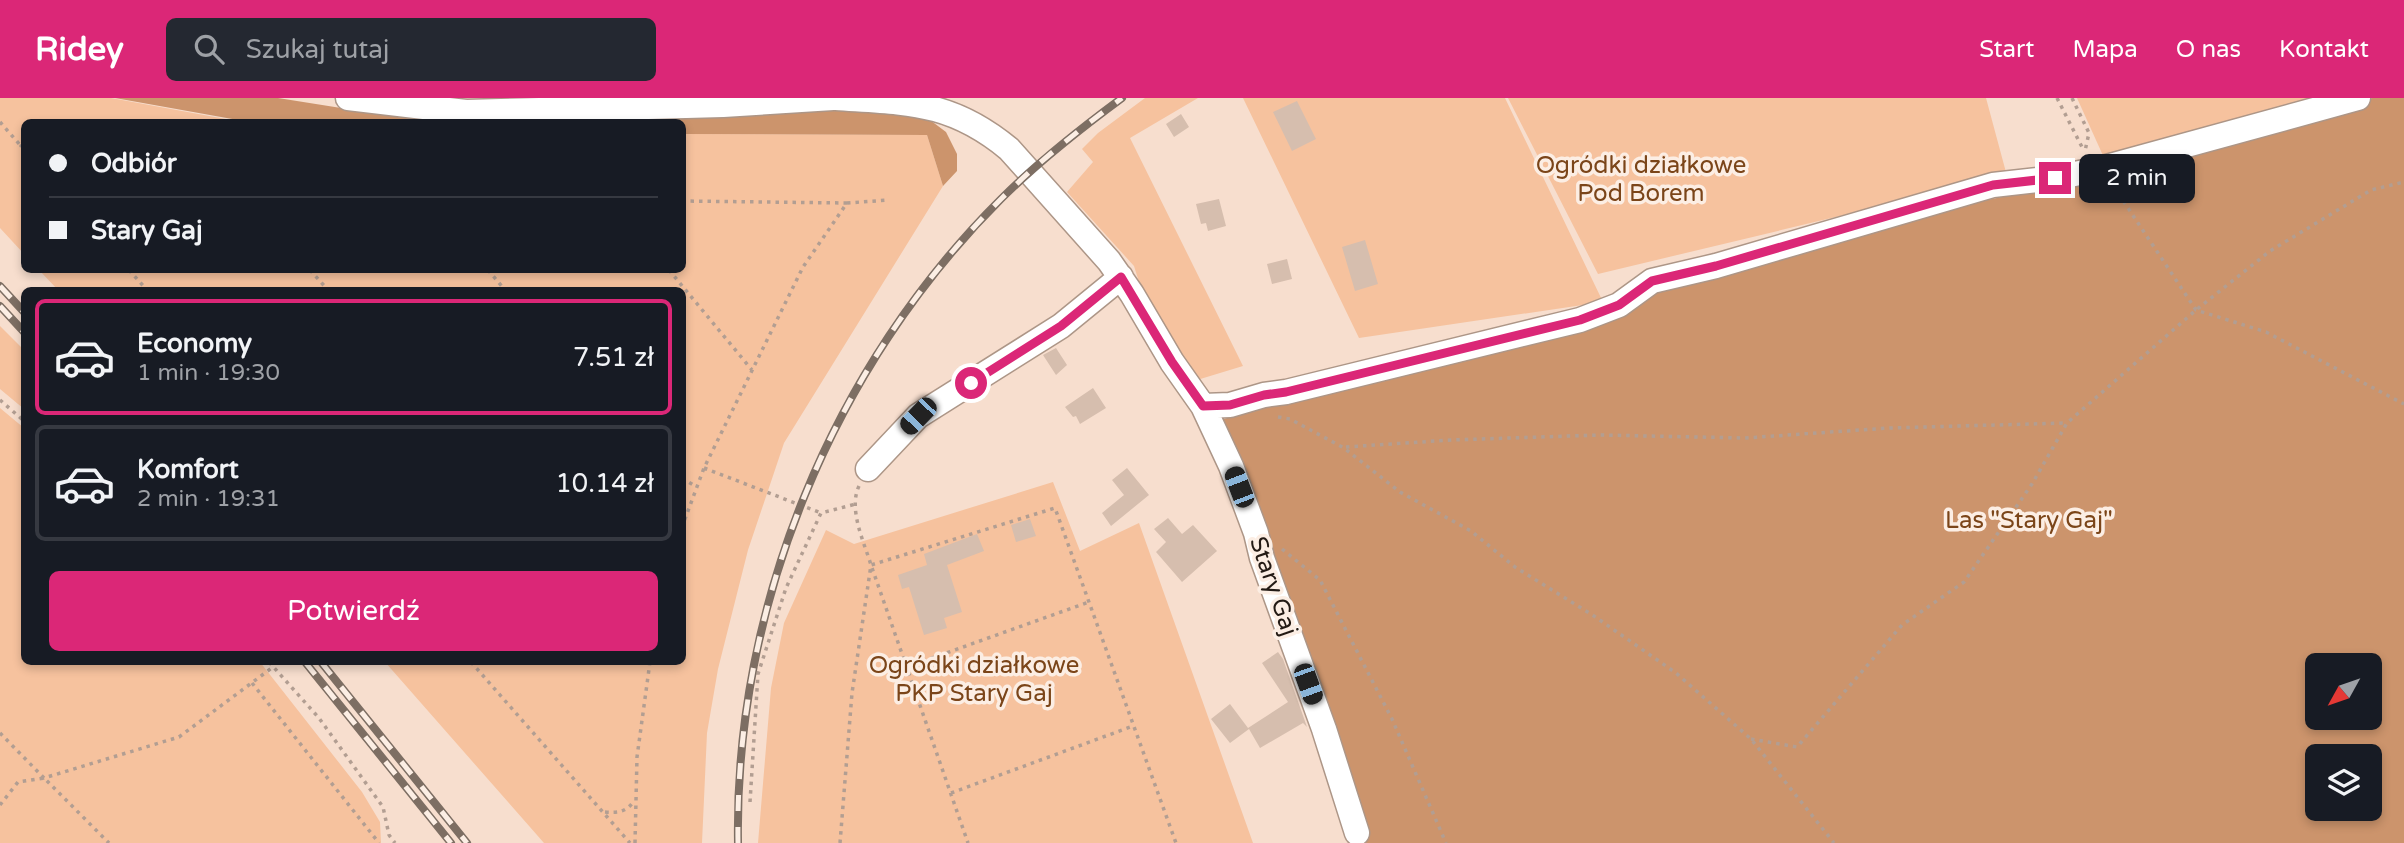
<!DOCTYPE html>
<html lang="pl">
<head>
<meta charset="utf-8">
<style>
	:root { --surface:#171b24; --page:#242831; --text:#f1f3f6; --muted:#9ea1a6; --line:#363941; --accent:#db2777 }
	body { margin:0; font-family:"Varela Round",sans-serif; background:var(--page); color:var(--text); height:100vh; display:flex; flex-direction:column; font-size:26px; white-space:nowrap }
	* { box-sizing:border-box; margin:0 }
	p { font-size:23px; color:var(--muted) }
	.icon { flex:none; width:38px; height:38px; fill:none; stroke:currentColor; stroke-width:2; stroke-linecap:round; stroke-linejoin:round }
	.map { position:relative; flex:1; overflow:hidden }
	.side { position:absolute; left:21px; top:189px; width:665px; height:378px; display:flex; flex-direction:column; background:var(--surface); border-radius:10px; box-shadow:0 4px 10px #0003 }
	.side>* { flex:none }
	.top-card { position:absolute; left:21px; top:21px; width:665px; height:154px; border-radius:10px; box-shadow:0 4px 10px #0003; display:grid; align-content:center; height:154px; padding:0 28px; background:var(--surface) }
	.needle { width:46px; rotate:230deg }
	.buttons { position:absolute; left:2305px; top:555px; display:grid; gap:14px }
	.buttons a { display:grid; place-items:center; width:77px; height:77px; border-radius:10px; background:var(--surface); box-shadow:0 4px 10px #0003; font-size:35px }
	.end { position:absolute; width:32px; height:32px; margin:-16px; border:9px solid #db2777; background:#fff; box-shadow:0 0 0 4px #fff }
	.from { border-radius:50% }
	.bubble { position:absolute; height:49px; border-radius:10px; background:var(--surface); box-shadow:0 4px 10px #0003; font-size:23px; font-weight:600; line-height:49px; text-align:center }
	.car { position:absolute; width:21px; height:42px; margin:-21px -10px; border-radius:9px; box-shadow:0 0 5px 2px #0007; background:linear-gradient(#222 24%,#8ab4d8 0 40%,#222 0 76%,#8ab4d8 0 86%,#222 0) }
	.top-card b { display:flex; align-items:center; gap:24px; height:66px; font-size:26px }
	.top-card b+b { border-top:2px solid var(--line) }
	.top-card i { width:18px; height:18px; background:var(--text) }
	ul { padding:12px 0 0; list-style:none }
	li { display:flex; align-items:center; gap:21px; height:116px; margin:0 14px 10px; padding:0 14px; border:4px solid var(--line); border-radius:10px }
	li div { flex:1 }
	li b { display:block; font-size:26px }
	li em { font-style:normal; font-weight:600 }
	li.active { border-color:var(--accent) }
	li>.icon { width:63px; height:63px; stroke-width:1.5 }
	.cta { display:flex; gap:14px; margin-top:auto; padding:14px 28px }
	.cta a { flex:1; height:80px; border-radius:10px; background:var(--accent); color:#fff; font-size:28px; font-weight:600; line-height:80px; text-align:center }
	header { display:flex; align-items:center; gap:42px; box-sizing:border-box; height:98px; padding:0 35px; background:var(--accent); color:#fff }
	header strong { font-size:33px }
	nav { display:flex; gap:38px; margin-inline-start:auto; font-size:24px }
	.search { width:490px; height:63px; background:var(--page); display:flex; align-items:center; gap:18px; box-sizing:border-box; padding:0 24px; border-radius:10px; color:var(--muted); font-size:26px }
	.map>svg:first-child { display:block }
	.green { fill:#f6c29e }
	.forest { fill:#cc946c; fill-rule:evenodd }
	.building { fill:#d6beae }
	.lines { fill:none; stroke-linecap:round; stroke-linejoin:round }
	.minor-casing { stroke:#ad9687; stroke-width:27 }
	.path { stroke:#b29e92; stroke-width:3.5; stroke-dasharray:3.5 5; stroke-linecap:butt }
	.minor { stroke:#fff; stroke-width:24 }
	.rail-casing { stroke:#7d6e63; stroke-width:8 }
	.rail { stroke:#fceee4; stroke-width:5; stroke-dasharray:16; stroke-linecap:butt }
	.route { stroke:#db2777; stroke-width:9 }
	.labels { text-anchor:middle; stroke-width:7; stroke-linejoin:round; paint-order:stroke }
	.park-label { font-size:24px; fill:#7b4519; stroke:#fceee4 }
	.street-label { font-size:24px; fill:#231a14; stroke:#fceee4 }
</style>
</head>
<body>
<header>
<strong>Ridey</strong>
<div class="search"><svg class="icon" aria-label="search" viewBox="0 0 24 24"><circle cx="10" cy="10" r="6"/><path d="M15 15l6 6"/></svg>Szukaj tutaj</div>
<nav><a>Start</a><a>Mapa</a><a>O nas</a><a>Kontakt</a></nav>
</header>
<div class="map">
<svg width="2404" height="745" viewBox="0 0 2404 745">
	<rect width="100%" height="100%" fill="#f7dece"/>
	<path class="green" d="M0,0h111l131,24h-218v132l-24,-26z
		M1145,0h53l-68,40 113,228 -46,14 -36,-54 -21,-41 -6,-19 -67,-74 26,-30 -11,-13 16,-16z
		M1243,0h262l98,204 -244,36z
		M1508,0h478l21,78 -409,98z
		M2077,0h252l-224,62z
		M683,36l244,1 16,51 -159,257 -36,107 -30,119 -11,64 -5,110h-158l-159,-181h297v-372h-624l-19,-20h643z
		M0,228l24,24v59l-24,-20z
		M0,310l24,20v234h236l102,130 18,30 1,21h-381z
		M1053,384l27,69 59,-28 114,320h-495l13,-155 13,-65 42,-93 28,14z"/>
	<path class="forest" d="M115,0h163l126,20 57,1 379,-13 82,8 24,18 11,22v17l-14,15 -16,-51 -244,-1 -1,-12h-433z
		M2372,0h32v745h-1047l-136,-423 63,-21 626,-183 183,-38zM2317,567h53v53h-53zM2317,658h53v52h-53z"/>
	<path class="building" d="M1297,3l19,38 -24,12 -19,-39z
		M1181,16l8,13 -15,10 -8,-13z
		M1219,101l7,27 -18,5 -2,-8 -5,1 -5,-20z
		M1365,142l13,44 -23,7 -13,-44z
		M1287,161l5,20 -20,5 -5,-20z
		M1056,250l11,17 -11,10 -13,-20z
		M1093,290l13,20 -26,16 -4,-8 -3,1 -8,-10z
		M1127,370l22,27 -38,31 -9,-13 22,-18 -12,-15z
		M1168,420l14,16 11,-9 24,26 -35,31 -26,-30 10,-10 -12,-13z
		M1030,421l6,17 -20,6 -5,-17z
		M977,436l7,17 -37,14 15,47 -18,6 3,10 -23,7 -15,-48 -7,2 -4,-14 29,-10 -3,-11z
		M1278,554l5,7 24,68 -4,-4 -43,25 -11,-19 -19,14 -19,-24 19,-15 18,24 40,-26 -26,-39z"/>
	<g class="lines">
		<g class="minor-casing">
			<path id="minor" d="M348,0l118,14 257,-7 110,-7
				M836,0c72,5 115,3 173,51l100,112 23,33 40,68 31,44 28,60 25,67 6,25 62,171 33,104
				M1203,308l27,-1 34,-10 22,-3 294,-72 39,-15 33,-24 64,-15 277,-81 62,-7 44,-9 259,-71
				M868,371l50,-53 143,-90 60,-49"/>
		</g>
		<path class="path" d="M2057,0l26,51
			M2072,0l17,35 -4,18
			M0,24l21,24
			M24,49l-3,-1 3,4
			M2114,89l82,123 70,22 138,72
			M682,103l165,2 -44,64 -99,201 -22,59
			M847,105l41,-3
			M129,172l18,20
			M310,172l18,20
			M488,172l17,20
			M669,172l83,100
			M0,302l24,21
			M1278,319l12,2 54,29 56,44 71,39 44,36 79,49 82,57 75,66 83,104
			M1346,349l105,-7 149,-5 145,3 144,-10 178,-5
			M704,370l117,45
			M682,380l13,8
			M859,388c-11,23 5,56 12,79l97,278
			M1282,451l38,31 72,139 54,124
			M269,564l50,56 64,89 6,28 6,8
			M471,564l159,181
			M907,569l182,-65
			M252,585l127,160
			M0,635l44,45 135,-41 94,-70
			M1751,641l46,8 105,-122 62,-43 68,-98 35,-61 129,-113 74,-59 101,-61 33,-8
			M951,695l182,-67
			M750,704l8,-128 28,-86 35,-75 35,-9
			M0,707l18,-23 26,-4 65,65
			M605,714c14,1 21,0 29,-11
			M635,745l2,-86 13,-95
			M840,745l12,-150 19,-128 184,-57 121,335"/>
		<use href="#minor" class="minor"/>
		<g class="rail-casing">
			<path id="rail" d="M0,188l24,26
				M0,208l24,26
				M305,564l146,181
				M321,564l146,181
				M738,745c-4,-237 95,-477 263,-644 37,-37 79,-70 121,-101"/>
		</g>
		<use href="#rail" class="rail"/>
	</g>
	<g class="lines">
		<path class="route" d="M971,285l90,-57 60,-49 51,85 31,44 27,-1 34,-10 22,-3 294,-72 39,-15 33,-24 64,-15 277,-81 62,-7"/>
	</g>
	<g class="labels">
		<g class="park-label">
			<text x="1641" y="75">Ogródki działkowe<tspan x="1641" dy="28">Pod Borem</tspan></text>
			<text x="2029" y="430">Las "Stary Gaj"</text>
			<text x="974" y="575">Ogródki działkowe<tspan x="974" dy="28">PKP Stary Gaj</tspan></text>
		</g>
		<g class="street-label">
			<text transform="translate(1274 488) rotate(71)" y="8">Stary Gaj</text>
		</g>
	</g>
</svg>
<div class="buttons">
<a><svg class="needle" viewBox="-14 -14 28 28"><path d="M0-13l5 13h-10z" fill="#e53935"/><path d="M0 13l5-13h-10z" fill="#9ea1a6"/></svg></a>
<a><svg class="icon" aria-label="layers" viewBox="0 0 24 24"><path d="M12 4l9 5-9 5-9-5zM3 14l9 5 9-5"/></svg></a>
</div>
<i class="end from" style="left:971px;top:285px"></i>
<i class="end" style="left:2055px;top:80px"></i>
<div class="bubble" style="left:2079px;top:56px;width:116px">2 min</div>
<i class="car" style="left:918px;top:318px;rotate:224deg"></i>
<i class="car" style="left:1239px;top:389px;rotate:339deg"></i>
<i class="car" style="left:1308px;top:586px;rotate:160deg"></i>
<div class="top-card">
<b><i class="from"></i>Odbiór</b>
<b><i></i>Stary Gaj</b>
</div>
<section class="side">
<ul>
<li class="active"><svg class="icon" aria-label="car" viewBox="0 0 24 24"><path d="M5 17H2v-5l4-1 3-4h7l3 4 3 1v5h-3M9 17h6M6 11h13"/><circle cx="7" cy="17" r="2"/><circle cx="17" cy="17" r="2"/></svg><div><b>Economy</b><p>1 min · 19:30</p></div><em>7.51 zł</em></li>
<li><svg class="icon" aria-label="car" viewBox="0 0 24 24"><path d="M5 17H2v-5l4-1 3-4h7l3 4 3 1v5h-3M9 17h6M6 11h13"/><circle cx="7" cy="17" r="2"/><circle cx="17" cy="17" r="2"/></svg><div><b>Komfort</b><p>2 min · 19:31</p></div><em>10.14 zł</em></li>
</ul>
<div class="cta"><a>Potwierdź</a></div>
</section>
</div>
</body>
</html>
